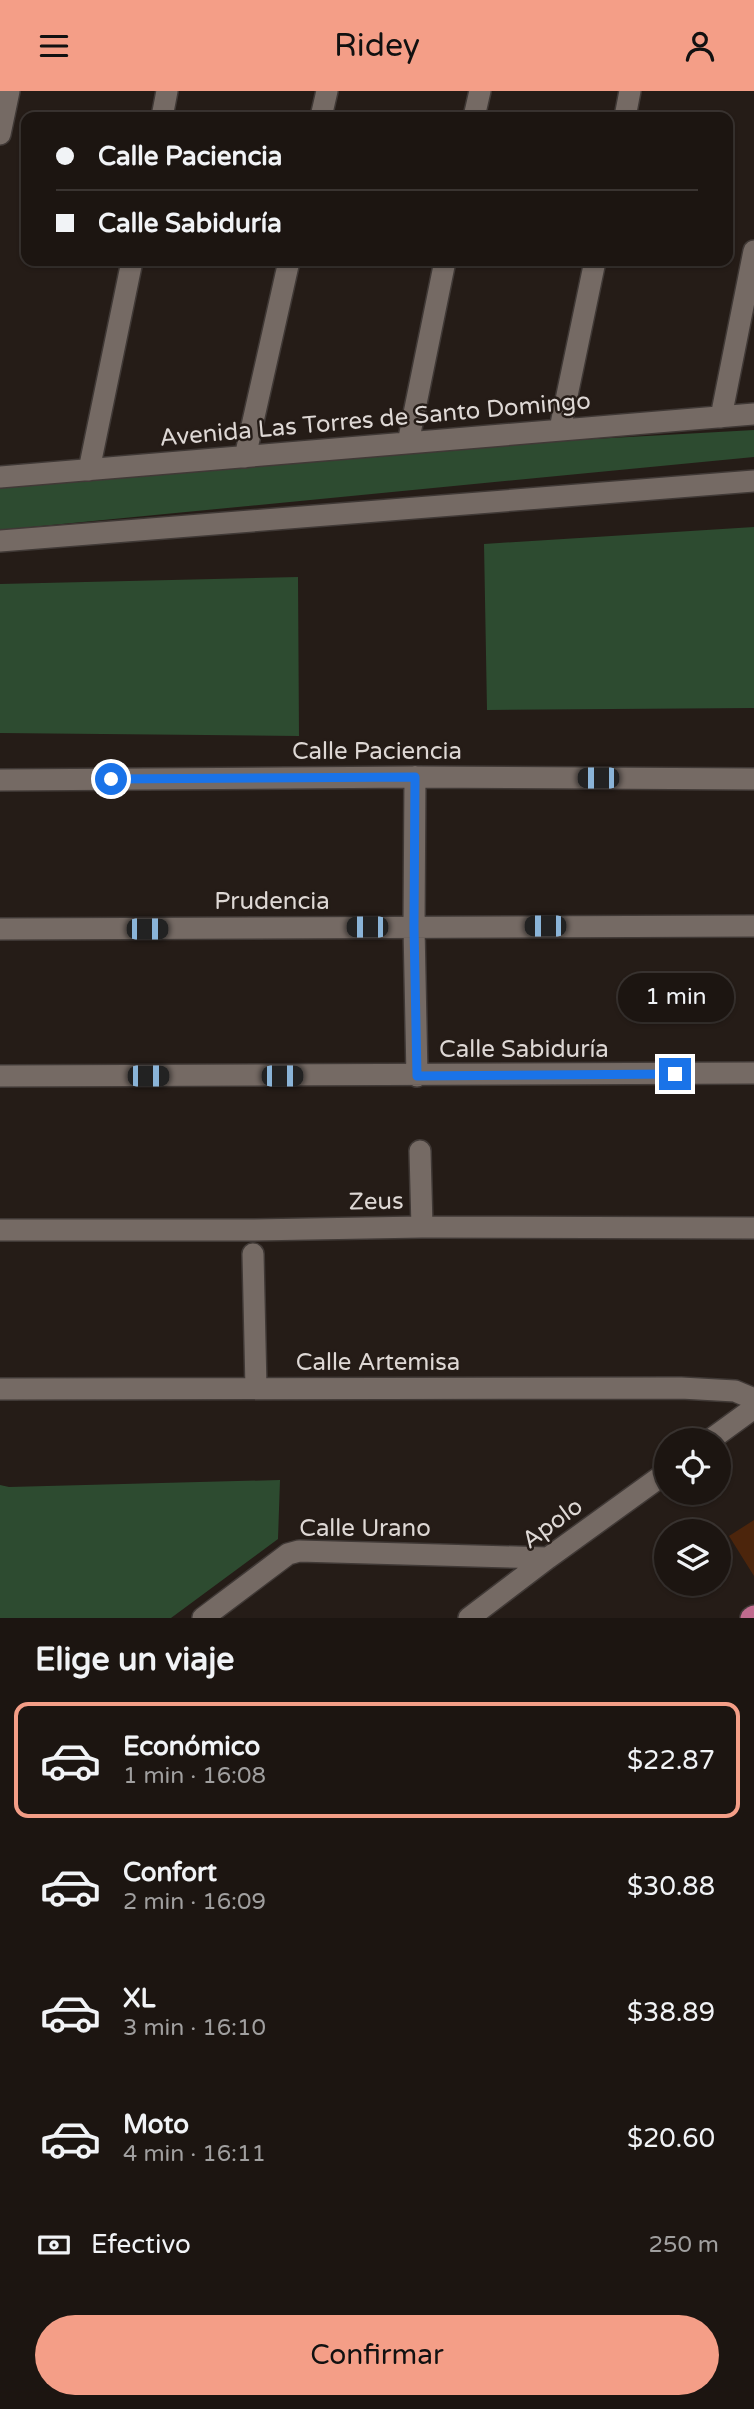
<!DOCTYPE html>
<html lang="es">
<head>
<meta charset="utf-8">
<style>
	:root { --surface:#1c1511; --page:#251e1a; --text:#f1f3f6; --muted:#a09f9f; --line:#3a3431; --accent:#f49e87 }
	body { margin:0; font-family:"Varela Round",sans-serif; background:var(--page); color:var(--text); height:100vh; display:flex; flex-direction:column; font-size:26px; white-space:nowrap }
	* { box-sizing:border-box; margin:0 }
	p { font-size:23px; color:var(--muted) }
	.icon { flex:none; width:38px; height:38px; fill:none; stroke:currentColor; stroke-width:2; stroke-linecap:round; stroke-linejoin:round }
	.map { position:relative; height:1527px; overflow:hidden }
	.sheet { display:flex; flex-direction:column; background:var(--surface); flex:1 }
	.sheet>* { flex:none }
	.banner { position:absolute; left:21px; top:21px; width:712px; height:154px; border-radius:14px; box-shadow:0 2px 5px #0004,0 0 0 2px var(--line); display:grid; align-content:center; height:154px; padding:0 35px; background:var(--surface) }
	.tools { position:absolute; left:654px; top:1337px; display:grid; gap:14px }
	.tools a { display:grid; place-items:center; width:77px; height:77px; border-radius:50%; background:var(--surface); box-shadow:0 2px 5px #0004,0 0 0 2px var(--line); font-size:35px }
	.end { position:absolute; width:32px; height:32px; margin:-16px; border:9px solid #1a73e8; background:#fff; box-shadow:0 0 0 4px #fff }
	.from { border-radius:50% }
	.bubble { position:absolute; height:49px; border-radius:24px; background:var(--surface); box-shadow:0 2px 5px #0004,0 0 0 2px var(--line); font-size:23px; font-weight:600; line-height:49px; text-align:center }
	.car { position:absolute; width:21px; height:42px; margin:-21px -10px; border-radius:9px; box-shadow:0 0 5px 2px #0007; background:linear-gradient(#222 24%,#8ab4d8 0 40%,#222 0 76%,#8ab4d8 0 86%,#222 0) }
	.banner b { display:flex; align-items:center; gap:24px; height:66px; font-size:26px }
	.banner b+b { border-top:2px solid var(--line) }
	.banner i { width:18px; height:18px; background:var(--text) }
	ul { padding:0; list-style:none }
	li { display:flex; align-items:center; gap:21px; height:116px; margin:0 14px 10px; padding:0 21px; border:4px solid transparent; border-radius:14px }
	li div { flex:1 }
	li b { display:block; font-size:26px }
	li em { font-style:normal; font-weight:600 }
	li.current { border-color:var(--accent) }
	li>.icon { width:63px; height:63px; stroke-width:1.5 }
	h2 { padding:0 35px; font-size:32px; line-height:84px }
	.pay { display:flex; align-items:center; gap:18px; height:77px; padding:0 35px; font-size:26px }
	.pay p { margin-inline-start:auto }
	.primary-button { display:flex; gap:14px; margin-top:auto; padding:14px 35px }
	.primary-button a { flex:1; height:80px; border-radius:42px; background:var(--accent); color:#111; font-size:28px; font-weight:600; line-height:80px; text-align:center }
	header { display:flex; justify-content:space-between; align-items:center; height:91px; padding:0 35px; background:var(--accent); color:#111; font-size:32px; font-weight:600 }
	.map>svg:first-child { display:block }
	.green { fill:#2d4b30 }
	.building { fill:#4c250c }
	.lines { fill:none; stroke-linecap:round; stroke-linejoin:round }
	.minor-casing { stroke:#403936; stroke-width:24 }
	.major-casing { stroke:#403936; stroke-width:24 }
	.minor { stroke:#756a64; stroke-width:21 }
	.major { stroke:#c06b8e; stroke-width:21 }
	.route { stroke:#1a73e8; stroke-width:9 }
	.labels { text-anchor:middle; stroke-width:5; stroke-linejoin:round; paint-order:stroke }
	.street-label { font-size:24px; fill:#ded8d5; stroke:#251c17 }
</style>
</head>
<body>
<header><svg class="icon" aria-label="menu" viewBox="0 0 24 24"><path d="M4 6h16M4 12h16M4 18h16"/></svg>Ridey<svg class="icon" aria-label="person" viewBox="0 0 24 24"><circle cx="12" cy="8" r="4"/><path d="M4 21q1-7 8-7t8 7"/></svg></header>
<div class="map">
<svg width="754" height="1527" viewBox="0 0 754 1527">
	<rect width="100%" height="100%" fill="#251c17"/>
	<path class="green" d="M754,339v27l-754,73v-43l345,-34z
		M754,436v181l-267,2 -3,-166z
		M298,486l1,159 -299,-3v-149z
		M280,1389l-2,59 -107,79h-171v-133l9,2z"/>
	<path class="building" d="M754,1429v56l-25,-40z"/>
	<g class="lines">
		<g class="minor-casing">
			<path id="minor" d="M162,26l5,-26
				M321,26l6,-26
				M474,26l6,-26
				M625,26l5,-26
				M0,43l9,-43
				M721,326l33,-166
				M560,338l35,-168
				M408,352l37,-182
				M245,366l44,-196
				M89,379l43,-209
				M0,386l754,-63
				M0,450l754,-60
				M415,686l-1,150 3,149
				M0,689l415,-3 339,2
				M0,838l754,-3
				M0,985l754,-3
				M420,1060l2,76
				M0,1139h253l169,-3 332,1
				M253,1163l3,134
				M0,1298l681,-1 54,3 19,8
				M710,1349l44,-32
				M203,1527l85,-64 11,-3 249,7
				M469,1527l79,-60 119,-86"/>
		</g>
		<g class="major-casing">
			<path id="major" d="M751,1527l3,-2"/>
		</g>
		<use href="#minor" class="minor"/>
		<use href="#major" class="major"/>
	</g>
	<g class="lines">
		<path class="route" d="M111,688l304,-2 -1,150 3,149 258,-2"/>
	</g>
	<g class="labels">
		<g class="street-label">
			<text transform="translate(375 328) rotate(-5)" y="8">Avenida Las Torres de Santo Domingo</text>
			<text x="377" y="668">Calle Paciencia</text>
			<text x="272" y="818">Prudencia</text>
			<text x="524" y="966">Calle Sabiduría</text>
			<text transform="translate(376 1110) rotate(-1)" y="8">Zeus</text>
			<text x="378" y="1279">Calle Artemisa</text>
			<text transform="translate(552 1432) rotate(-36)" y="8">Apolo</text>
			<text x="365" y="1445">Calle Urano</text>
		</g>
	</g>
</svg>
<div class="tools">
<a><svg class="icon" aria-label="locate" viewBox="0 0 24 24"><circle cx="12" cy="12" r="6"/><path d="M12 2v4M12 18v4M2 12h4M18 12h4"/></svg></a>
<a><svg class="icon" aria-label="layers" viewBox="0 0 24 24"><path d="M12 4l9 5-9 5-9-5zM3 14l9 5 9-5"/></svg></a>
</div>
<i class="end from" style="left:111px;top:688px"></i>
<i class="end" style="left:675px;top:983px"></i>
<div class="bubble" style="left:618px;top:882px;width:116px">1 min</div>
<i class="car" style="left:598px;top:687px;rotate:270deg"></i>
<i class="car" style="left:545px;top:835px;rotate:270deg"></i>
<i class="car" style="left:367px;top:836px;rotate:270deg"></i>
<i class="car" style="left:147px;top:838px;rotate:90deg"></i>
<i class="car" style="left:148px;top:985px;rotate:90deg"></i>
<i class="car" style="left:282px;top:985px;rotate:90deg"></i>
<div class="banner">
<b><i class="from"></i>Calle Paciencia</b>
<b><i></i>Calle Sabiduría</b>
</div>
</div>
<section class="sheet">
<h2>Elige un viaje</h2>
<ul>
<li class="current"><svg class="icon" aria-label="car" viewBox="0 0 24 24"><path d="M5 17H2v-5l4-1 3-4h7l3 4 3 1v5h-3M9 17h6M6 11h13"/><circle cx="7" cy="17" r="2"/><circle cx="17" cy="17" r="2"/></svg><div><b>Económico</b><p>1 min · 16:08</p></div><em>$22.87</em></li>
<li><svg class="icon" aria-label="car" viewBox="0 0 24 24"><path d="M5 17H2v-5l4-1 3-4h7l3 4 3 1v5h-3M9 17h6M6 11h13"/><circle cx="7" cy="17" r="2"/><circle cx="17" cy="17" r="2"/></svg><div><b>Confort</b><p>2 min · 16:09</p></div><em>$30.88</em></li>
<li><svg class="icon" aria-label="car" viewBox="0 0 24 24"><path d="M5 17H2v-5l4-1 3-4h7l3 4 3 1v5h-3M9 17h6M6 11h13"/><circle cx="7" cy="17" r="2"/><circle cx="17" cy="17" r="2"/></svg><div><b>XL</b><p>3 min · 16:10</p></div><em>$38.89</em></li>
<li><svg class="icon" aria-label="car" viewBox="0 0 24 24"><path d="M5 17H2v-5l4-1 3-4h7l3 4 3 1v5h-3M9 17h6M6 11h13"/><circle cx="7" cy="17" r="2"/><circle cx="17" cy="17" r="2"/></svg><div><b>Moto</b><p>4 min · 16:11</p></div><em>$20.60</em></li>
</ul>
<div class="pay"><svg class="icon" aria-label="cash" viewBox="0 0 24 24"><path d="M3 7h18v10H3z"/><circle cx="12" cy="12" r="2"/></svg>Efectivo<p>250 m</p></div>
<div class="primary-button"><a>Confirmar</a></div>
</section>
</body>
</html>
